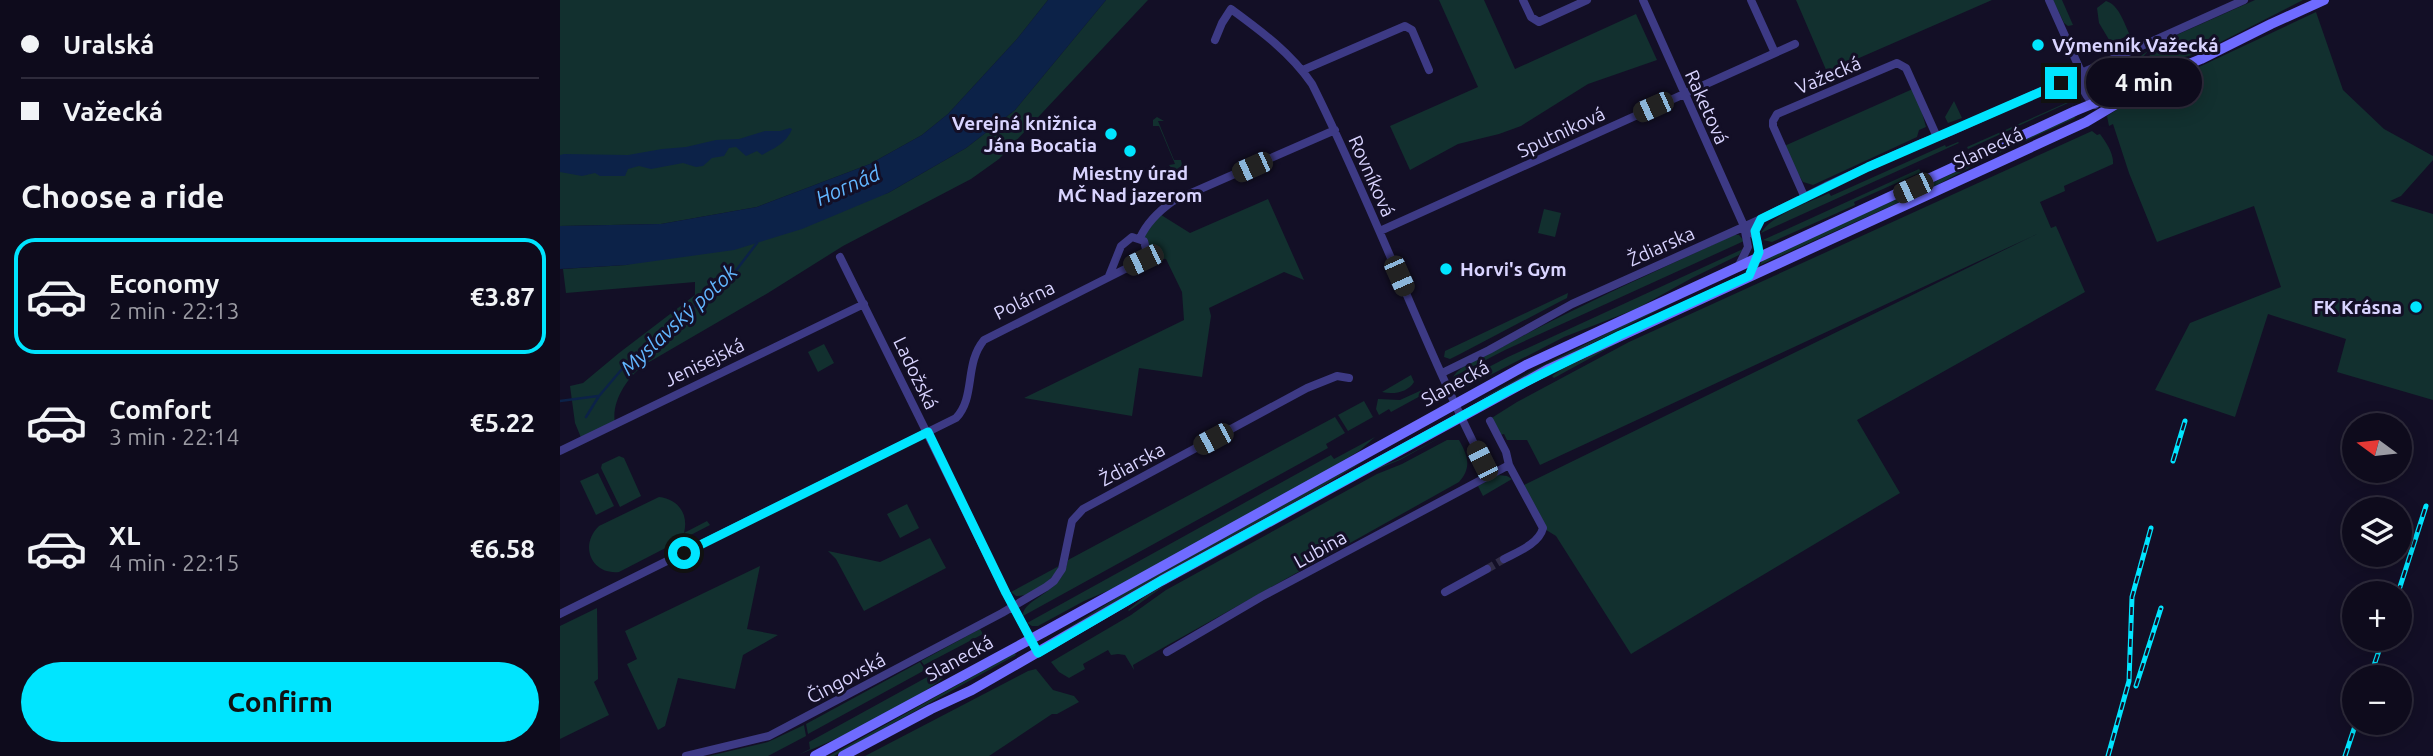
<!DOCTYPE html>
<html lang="en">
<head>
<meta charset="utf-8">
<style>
	:root { --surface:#0e0b1c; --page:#1c1929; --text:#f1f3f6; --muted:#9b9ba3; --line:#2e2b3b; --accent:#00e5ff }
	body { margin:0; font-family:Ubuntu,sans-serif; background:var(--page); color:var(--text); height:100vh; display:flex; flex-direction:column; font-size:26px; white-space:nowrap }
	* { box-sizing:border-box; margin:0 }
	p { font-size:23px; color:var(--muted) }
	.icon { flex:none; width:38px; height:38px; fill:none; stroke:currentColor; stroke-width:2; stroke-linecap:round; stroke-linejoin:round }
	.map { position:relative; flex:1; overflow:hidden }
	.panel { display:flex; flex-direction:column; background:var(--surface); width:560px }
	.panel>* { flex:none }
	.banner { display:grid; align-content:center; height:154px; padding:0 21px; background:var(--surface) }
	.needle { width:46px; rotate:285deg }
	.controls { position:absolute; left:1782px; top:413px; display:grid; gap:14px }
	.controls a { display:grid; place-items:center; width:70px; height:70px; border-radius:50%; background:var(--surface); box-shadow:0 4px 18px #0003,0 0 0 2px var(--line); font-size:35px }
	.end { position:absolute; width:32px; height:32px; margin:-16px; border:9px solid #00e5ff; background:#111; box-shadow:0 0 0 4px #111 }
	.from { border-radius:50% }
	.bubble { position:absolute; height:49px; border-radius:24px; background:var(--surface); box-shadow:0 4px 18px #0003,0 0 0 2px var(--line); font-size:23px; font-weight:700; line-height:49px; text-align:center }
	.car { position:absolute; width:21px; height:42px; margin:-21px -10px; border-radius:9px; box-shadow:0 0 5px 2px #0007; background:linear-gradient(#222 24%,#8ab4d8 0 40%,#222 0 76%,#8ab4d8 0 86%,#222 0) }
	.banner b { display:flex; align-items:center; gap:24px; height:66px; font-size:26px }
	.banner b+b { border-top:2px solid var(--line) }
	.banner i { width:18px; height:18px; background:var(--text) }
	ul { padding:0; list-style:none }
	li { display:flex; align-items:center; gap:21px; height:116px; margin:0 14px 10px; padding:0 7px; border:4px solid transparent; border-radius:21px }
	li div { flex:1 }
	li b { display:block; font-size:26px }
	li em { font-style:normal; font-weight:700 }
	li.selected { border-color:var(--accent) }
	li>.icon { width:63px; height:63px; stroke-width:1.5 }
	h2 { padding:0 21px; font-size:32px; line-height:84px }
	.action { display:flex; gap:14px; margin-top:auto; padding:14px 21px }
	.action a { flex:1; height:80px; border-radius:42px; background:var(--accent); color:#111; font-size:28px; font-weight:700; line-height:80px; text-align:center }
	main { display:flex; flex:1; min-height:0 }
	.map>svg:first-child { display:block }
	.green { fill:#12302f }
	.water { fill:#0c2248 }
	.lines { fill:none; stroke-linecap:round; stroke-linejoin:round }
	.stream { stroke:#0c2248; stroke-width:2.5 }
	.minor-tunnel { stroke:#312d47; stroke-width:8; stroke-dasharray:8 4; stroke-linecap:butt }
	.minor { stroke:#3d3a85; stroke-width:8 }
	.secondary { stroke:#6f6bff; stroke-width:10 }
	.rail-casing { stroke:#00e5ff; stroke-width:5 }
	.rail { stroke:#130f26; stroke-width:2.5; stroke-dasharray:8; stroke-linecap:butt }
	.route { stroke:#00e5ff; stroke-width:9 }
	.poi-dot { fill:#00e5ff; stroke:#130f26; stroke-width:2.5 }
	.labels { text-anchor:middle; stroke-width:6; stroke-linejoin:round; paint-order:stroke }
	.poi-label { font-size:19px; font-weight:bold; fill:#d9d4ff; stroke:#130f26; text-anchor:start }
	.street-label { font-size:19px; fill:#d9d4ff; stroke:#130f26 }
	.water-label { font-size:21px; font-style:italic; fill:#62b6ff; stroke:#130f26 }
</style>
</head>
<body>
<main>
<section class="panel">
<div class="banner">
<b><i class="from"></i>Uralská</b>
<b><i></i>Važecká</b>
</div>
<h2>Choose a ride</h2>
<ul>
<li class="selected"><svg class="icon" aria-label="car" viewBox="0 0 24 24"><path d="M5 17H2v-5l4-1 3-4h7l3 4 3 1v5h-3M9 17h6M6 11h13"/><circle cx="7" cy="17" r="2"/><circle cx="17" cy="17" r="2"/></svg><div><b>Economy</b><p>2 min · 22:13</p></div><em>€3.87</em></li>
<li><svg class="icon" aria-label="car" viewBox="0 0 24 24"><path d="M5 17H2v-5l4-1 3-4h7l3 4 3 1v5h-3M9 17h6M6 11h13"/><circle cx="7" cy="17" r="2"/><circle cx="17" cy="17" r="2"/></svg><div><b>Comfort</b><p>3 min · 22:14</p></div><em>€5.22</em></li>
<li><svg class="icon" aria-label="car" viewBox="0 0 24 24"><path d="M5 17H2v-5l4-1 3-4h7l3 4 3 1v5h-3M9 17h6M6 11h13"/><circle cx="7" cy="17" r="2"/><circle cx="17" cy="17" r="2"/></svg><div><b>XL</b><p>4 min · 22:15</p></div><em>€6.58</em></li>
</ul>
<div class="action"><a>Confirm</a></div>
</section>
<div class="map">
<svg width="1873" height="756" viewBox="0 0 1873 756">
	<rect width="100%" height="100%" fill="#130f26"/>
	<path class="green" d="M0,0h488l-31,39 -69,75 -26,21 -52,29 -113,43 -96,17 -101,2z
		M546,0h42l-149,159 -28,20 -128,67 -75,47 -124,72c-17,13 -33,36 -29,59l-33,16 -7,-17 -5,-37 13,-3 36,-30 76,-58v-13l-129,11 -3,-24 63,-4 262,-72 78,-45 49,-38z
		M879,0h45l31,69 121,-55 21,46 -69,24 -67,42 -22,8 -41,10 -48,26 -20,-44 88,-39z
		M1236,0h196l-165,72z
		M1493,0h9l11,25 -5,1 -4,-3z
		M1695,0h48l-104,53 -43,12 -52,25 -8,-1c22,-10 51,-17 58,-44z
		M1546,1c13,4 18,22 24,34l-19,8 -12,-20 -2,-15z
		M1756,12l27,78 41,39 49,27v4l-32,36 -11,5 43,13v186l-96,-28 9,-33 -78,-25 -33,103 -80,-27 35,-67 91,-36 -27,-81 -97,36 -28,-69 -16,-49 -4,2 -2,-10 32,-21z
		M1588,51l-12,14 -40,18 9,-15 27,-6z
		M1355,88l11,39 -7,3 -2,7 -104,48 -10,-3 -21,-35z
		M1394,101l8,17 -14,5 -3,-6z
		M1508,102v1l-100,46 -1,-2z
		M1514,116l1,2 -91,42 -51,27 -173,78 3,-6 165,-74z
		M597,117l7,4h-6l16,39h7l1,5 -5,5h-4l-4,-5 6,-1 -16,-38h-6v-6z
		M1520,129l-453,209 -73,40 -2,-2 19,-13z
		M1532,131l5,4 3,-1c6,8 14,20 13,30l-49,22 1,5 -25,11 11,26 5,-2 29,66 -228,128 43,73 -269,161 -75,-118 -13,-8 -23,-41 517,-253 -497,231 -13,-25h-20l-3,-6 -5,1 -9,-16 27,-17 112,-60z
		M1398,142l1,1 -198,90c10,-18 49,-31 68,-40l2,3 114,-51 1,2z
		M1359,169l2,3 -67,30 1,3 -83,37 -9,-2z
		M708,199l36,81 -20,-8 -75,36 2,8 -9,61 -63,-9 -7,48 -108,-18 160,-78 -2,-28 -16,-33 -20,-2 -6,-19 18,-25 32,20z
		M984,209l17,4 -6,24 -17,-4z
		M1174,235h5l5,6 -239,109 -52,27c9,-14 35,-22 49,-30 76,-41 154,-76 232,-112z
		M1183,249l-4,6 -47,23 -56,31 -72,28 -95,49 -6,1 -7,-3 52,-27z
		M1008,293l-1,5 -6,3 -101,53 -10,5 -6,-2 1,-6z
		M1121,296l1,2 -212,107 60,-33z
		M264,344l10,19 -16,9 -10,-20z
		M851,375l3,7c-6,10 -20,13 -32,10z
		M862,390l2,4 -33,18 -2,-3 -10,6 -3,-6 2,-10 22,1z
		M804,401l9,16 -25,14 -10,-16z
		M775,417l10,16 -19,11 2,4 -305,168c-1,-18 39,-21 45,-56z
		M883,436l-43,24 -25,10 -211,116 -35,25 -1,-1 17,-14 229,-127 26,-10z
		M815,437l-16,14 -46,28 -194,107 -35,15 -46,25h-6l-5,-3 304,-168 3,4z
		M887,440h12c9,16 13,27 0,42l-293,164 -33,19 1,5 -9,-15 -7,-1 -7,1 -3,-5 -25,14 2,5 -16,9 -10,-6 -8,-10 80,-47 35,-25 211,-116 25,-10z
		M59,456l5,2 17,38 -21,11 -19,-39 1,-4z
		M807,459l-47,29 -271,152 88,-55z
		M38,473l16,33 -18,9 -16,-34z
		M938,475l9,1 5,3 -29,17 -5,-10z
		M99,497c19,2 30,17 25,36l23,-12 3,4 -91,47c-28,3 -40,-27 -20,-46z
		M347,504l12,24 -19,10 -13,-24z
		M370,538l16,30 -82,43 -28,-52 -8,-8 52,11z
		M200,566l-13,63 31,6 -35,20 -8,34 -57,-11 -13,48 -7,4 -31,-66 10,-5 -12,-28z
		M499,566c-6,15 -27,31 -43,30l-5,-4z
		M37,608l1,71 -4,3 15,33 -49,24v-113z
		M420,629l3,5 -59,31 -3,-4z
		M455,653l1,2 -182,101h-5z
		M360,662l5,8 -117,64 -2,-10z
		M476,669l17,21 21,6 5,6 -22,12h-5l-63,42h-124l163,-85z
		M384,673l2,3c-45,34 -96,58 -148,79l12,-6 -1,-7 120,-66 2,4z
		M244,725l2,11 -38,20h-59l59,-14z"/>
	<path class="water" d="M488,0h58l-91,110 -49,38 -78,45 -86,36 -68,21 -108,15 -66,4v-43l101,-2 96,-17 113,-43 52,-29 26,-21 69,-75z
		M230,128l2,1c-6,15 -18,19 -30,26l-5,-4 -11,5 -10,-9 -7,1 -5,8 -12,2 -9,8 -7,1 -13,-4 -32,6 -12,-3 -11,3 -3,7h-25l-5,-3 -13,3 -22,-4v-17l4,-1 64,1 34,-6 24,-2 30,-7 23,-1 26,-8h15z"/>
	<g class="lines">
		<path class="stream" d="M0,401l38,-5
			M26,417l13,-21 29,-34 106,-89 23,-30"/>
		<path class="minor-tunnel" d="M927,569l17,-10"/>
		<path class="minor" d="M963,0l8,17 8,5 48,-22
			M1083,0l101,226 4,21 -9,18
			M1191,0l24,53
			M1489,0l33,74 11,16 2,15
			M655,40l7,-17 9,-14c30,22 60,44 81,75 64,128 112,263 177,390
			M743,70l102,-44 7,4 17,40
			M1522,74c-1,11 2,22 12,29
			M1245,198l-32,-72v-5l4,-7 120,-51 9,5 31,69
			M1184,226c21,12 16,33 5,50
			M820,231l415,-187
			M580,238c7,-16 19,-27 33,-37l162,-71
			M280,257l166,336 32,60
			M882,373l47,-23 83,-46 189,-85 65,-33 93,-42 31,-12 294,-132
			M930,421l16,31 3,13 34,63c-4,16 -26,24 -39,31
			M0,451l304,-147
			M885,592l42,-23
			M0,614l396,-196c20,-21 8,-54 28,-78l159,-80 4,-7 -3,-12 -12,-4 -11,9 -12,30
			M607,652l94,-55 248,-132
			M126,756l83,-20 233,-123 44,-26 8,-6 8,-12 10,-48 11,-12 224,-121 30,-12 12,2"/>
		<path class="secondary" d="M255,756l229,-124 482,-267 549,-254 126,-52 70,-35 53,-24
			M283,756l88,-47 41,-19 189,-109 388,-212 537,-247 42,-25 7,-11"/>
		<g class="rail-casing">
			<path id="rail" d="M1613,461l12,-40
				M1838,593l28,-87
				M1810,677l13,-38
				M1576,686l25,-78
				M1548,756l21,-75 3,-84 19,-69
				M1785,756l11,-33"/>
		</g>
		<use href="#rail" class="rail"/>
	</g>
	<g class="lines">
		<path class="route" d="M124,553l244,-121 78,161 32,60 123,-72 345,-189 114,-57 129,-59 10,-24 -4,-21 6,-12 107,-52 193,-84"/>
	</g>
	<g class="poi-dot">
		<circle cx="1478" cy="45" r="7"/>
		<circle cx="551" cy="134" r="7"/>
		<circle cx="570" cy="151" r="7"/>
		<circle cx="886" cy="269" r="7"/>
		<circle cx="1856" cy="307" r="7"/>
	</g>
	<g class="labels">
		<g class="poi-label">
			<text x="1492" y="52">Výmenník Važecká</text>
			<text x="537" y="130" text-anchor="end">Verejná knižnica<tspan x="537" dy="22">Jána Bocatia</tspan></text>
			<text x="570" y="180" text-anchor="middle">Miestny úrad<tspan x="570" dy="22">MČ Nad jazerom</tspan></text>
			<text x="900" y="276">Horvi's Gym</text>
			<text x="1842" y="314" text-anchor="end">FK Krásna</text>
		</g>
		<g class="street-label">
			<text transform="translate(1268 75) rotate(-23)" y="7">Važecká</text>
			<text transform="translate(1147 107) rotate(66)" y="7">Raketová</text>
			<text transform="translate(1001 132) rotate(-25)" y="7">Sputniková</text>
			<text transform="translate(1428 148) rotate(-25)" y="7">Slanecká</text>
			<text transform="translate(812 176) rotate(66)" y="7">Rovníková</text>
			<text transform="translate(1101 246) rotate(-24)" y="7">Ždiarska</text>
			<text transform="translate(464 300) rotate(-26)" y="7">Polárna</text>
			<text transform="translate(144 362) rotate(-26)" y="7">Jenisejská</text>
			<text transform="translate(356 373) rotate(64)" y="7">Ladožská</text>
			<text transform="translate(895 383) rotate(-29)" y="7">Slanecká</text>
			<text transform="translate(572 464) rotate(-28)" y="7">Ždiarska</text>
			<text transform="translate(760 549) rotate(-29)" y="7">Lubina</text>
			<text transform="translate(399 658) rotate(-29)" y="7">Slanecká</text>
			<text transform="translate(286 678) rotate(-28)" y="7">Čingovská</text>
		</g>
		<g class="water-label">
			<text transform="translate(288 186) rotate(-24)" y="7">Hornád</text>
			<text transform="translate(119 320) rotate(-43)" y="7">Myslavský potok</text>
		</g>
	</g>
</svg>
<div class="controls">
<a><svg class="needle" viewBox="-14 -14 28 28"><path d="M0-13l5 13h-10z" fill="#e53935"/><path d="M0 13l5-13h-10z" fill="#9b9ba3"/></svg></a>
<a><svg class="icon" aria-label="layers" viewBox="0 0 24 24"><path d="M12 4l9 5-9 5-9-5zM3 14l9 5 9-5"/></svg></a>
<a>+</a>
<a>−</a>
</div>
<i class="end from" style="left:124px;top:553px"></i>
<i class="end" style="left:1501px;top:83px"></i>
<div class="bubble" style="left:1526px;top:58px;width:116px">4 min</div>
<i class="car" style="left:1093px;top:107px;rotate:246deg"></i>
<i class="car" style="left:692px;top:167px;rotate:246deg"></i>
<i class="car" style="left:1353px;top:188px;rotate:245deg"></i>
<i class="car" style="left:583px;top:260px;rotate:244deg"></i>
<i class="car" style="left:839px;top:276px;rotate:156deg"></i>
<i class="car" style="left:653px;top:439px;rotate:242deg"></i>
<i class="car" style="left:922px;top:461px;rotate:333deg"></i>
</div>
</main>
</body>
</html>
